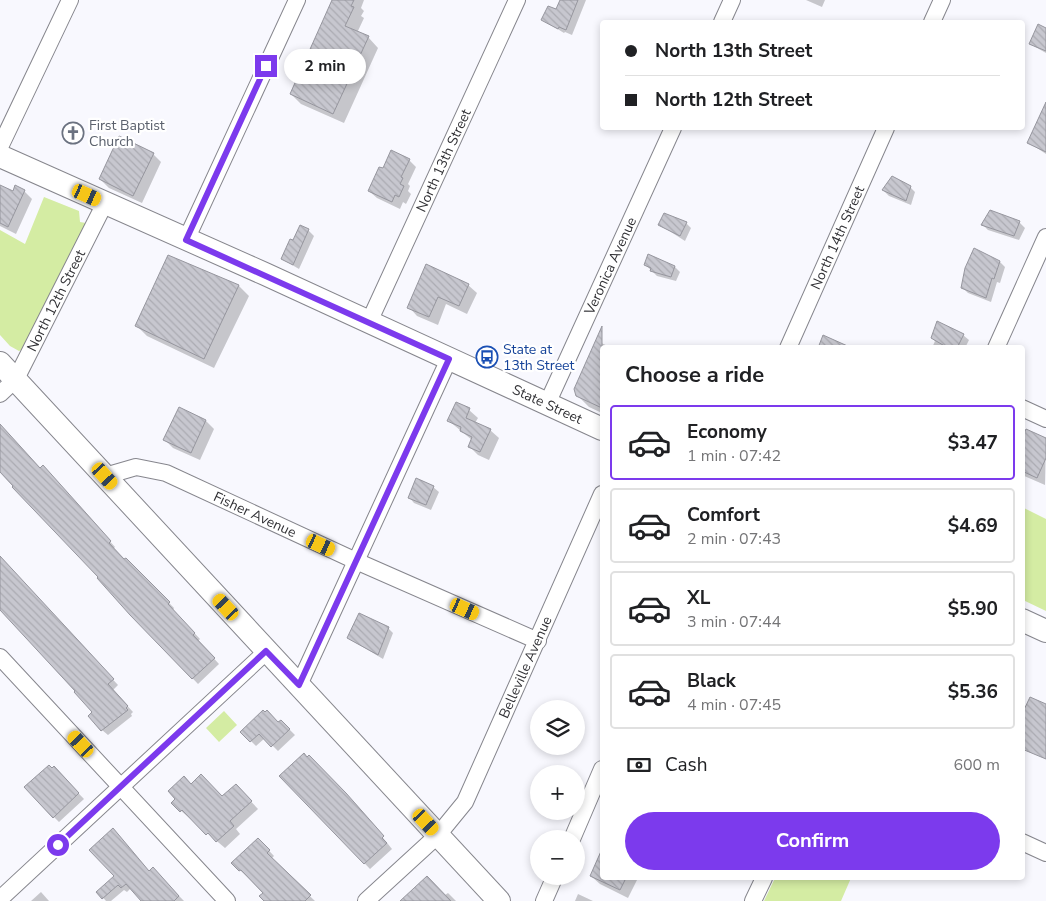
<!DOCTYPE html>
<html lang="en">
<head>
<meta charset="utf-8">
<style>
	:root { --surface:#fff; --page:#f2f2f2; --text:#202124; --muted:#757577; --line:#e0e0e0; --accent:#7c3aed }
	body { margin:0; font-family:"Nunito Sans",sans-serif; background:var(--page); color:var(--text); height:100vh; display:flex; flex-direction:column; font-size:19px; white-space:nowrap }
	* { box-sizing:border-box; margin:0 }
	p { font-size:16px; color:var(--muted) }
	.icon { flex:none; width:28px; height:28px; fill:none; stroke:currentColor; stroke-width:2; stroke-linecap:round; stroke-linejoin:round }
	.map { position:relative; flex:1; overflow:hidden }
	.drawer { position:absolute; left:600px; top:345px; width:425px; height:535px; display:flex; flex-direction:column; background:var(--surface); border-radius:5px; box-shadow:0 2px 8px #0003 }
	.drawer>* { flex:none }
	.top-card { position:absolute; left:600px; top:20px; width:425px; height:110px; border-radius:5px; box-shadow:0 2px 8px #0003; display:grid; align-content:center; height:110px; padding:0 25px; background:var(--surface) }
	.buttons { position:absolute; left:530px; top:700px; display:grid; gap:10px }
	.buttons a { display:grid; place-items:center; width:55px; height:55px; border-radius:50%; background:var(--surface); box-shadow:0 2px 8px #0003; font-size:25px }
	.end { position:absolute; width:22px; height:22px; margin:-11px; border:6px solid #7c3aed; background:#fff; box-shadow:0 0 0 2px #fff }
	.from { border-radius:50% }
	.bubble { position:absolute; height:35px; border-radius:18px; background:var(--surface); box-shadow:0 2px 8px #0003; font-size:16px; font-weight:700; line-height:35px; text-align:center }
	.car { position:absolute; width:15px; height:30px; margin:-15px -8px; border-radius:6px; box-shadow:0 0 4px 1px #0007; background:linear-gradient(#f5c518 24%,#345 0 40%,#f5c518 0 76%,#345 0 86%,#f5c518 0) }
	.top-card b { display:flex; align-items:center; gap:18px; height:48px; font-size:19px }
	.top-card b+b { border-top:1px solid var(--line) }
	.top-card i { width:12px; height:12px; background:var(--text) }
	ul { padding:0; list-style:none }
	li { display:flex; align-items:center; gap:15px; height:75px; margin:0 10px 8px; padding:0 15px; border:2px solid var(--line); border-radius:5px }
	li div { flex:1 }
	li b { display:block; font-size:19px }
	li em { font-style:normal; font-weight:700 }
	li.on { border-color:var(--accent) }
	li>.icon { width:45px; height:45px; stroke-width:1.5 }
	h2 { padding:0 25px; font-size:22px; line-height:60px }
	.pay { display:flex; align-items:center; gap:12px; height:55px; padding:0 25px; font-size:19px }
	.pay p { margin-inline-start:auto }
	.cta { display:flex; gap:10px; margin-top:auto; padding:10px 25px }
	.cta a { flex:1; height:58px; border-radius:30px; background:var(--accent); color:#fff; font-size:20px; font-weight:700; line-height:58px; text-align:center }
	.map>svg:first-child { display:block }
	.green { fill:#d4eca3 }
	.shadow { fill:#0003 }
	.building { fill:url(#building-back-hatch); stroke:#96969e }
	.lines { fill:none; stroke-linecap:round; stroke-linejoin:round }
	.street-casing { stroke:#86868d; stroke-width:18 }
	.secondary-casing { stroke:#86868d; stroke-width:24 }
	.street { stroke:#fff; stroke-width:16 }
	.secondary { stroke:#fff; stroke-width:22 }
	.route { stroke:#7c3aed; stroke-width:6 }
	.labels { text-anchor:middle; stroke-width:4.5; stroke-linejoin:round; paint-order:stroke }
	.worship-label { font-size:14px; fill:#5b616d; stroke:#fff; text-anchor:start }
	.street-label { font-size:14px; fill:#313135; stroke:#fff }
	.transit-label { font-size:14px; fill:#164399; stroke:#fff; text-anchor:start }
</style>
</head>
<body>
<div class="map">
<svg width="1046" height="901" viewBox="0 0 1046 901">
	<defs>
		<pattern id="building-back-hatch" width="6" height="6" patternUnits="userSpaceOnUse" patternTransform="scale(1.25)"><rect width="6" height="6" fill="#c7c7cf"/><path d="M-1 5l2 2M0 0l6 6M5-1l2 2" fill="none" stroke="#ababb2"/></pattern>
	</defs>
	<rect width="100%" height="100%" fill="#f8f8fe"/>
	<path class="green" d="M44,197l35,14 1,11 6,1 -58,124 -9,4 -9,-5 -10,-11v-105l25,14z
		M1024,508l22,11v92l-23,-11z
		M224,711l13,14 -18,17 -13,-14z
		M775,878h76l-10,23h-77z"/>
	<path class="shadow" d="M334,0h30l-3,8 3,3 -3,5 3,2 -7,15 11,4 10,11 -34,75 -43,-19 -10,-10z
		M561,0h25l-14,35 -7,-3 -1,1 -21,-13 13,-9z
		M806,0h19l-3,7z
		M1046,29v24l-16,-9z
		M1046,102v52l-18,-12z
		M153,154l8,8 -19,41 -33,-15 -9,-9z
		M409,160l7,7 -8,17 2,2 -2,5 3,3 -5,10 -3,-2 -3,7 -23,-11 -8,-7z
		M0,186l13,6 11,-1 8,8 -16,35 -16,-8z
		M910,187l5,5 -4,13 -22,-9 -6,-6z
		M1019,222l6,6 -6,12 -31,-10 -5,-5z
		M686,223l5,5 -6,13 -25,-16z
		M308,230l6,6 -15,33 -17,-10z
		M649,256l26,11 5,5 -4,9 -19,-5 -6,-6 -6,-5z
		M1000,262l5,5 -5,16 -3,-1 -6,20 -23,-9 -6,-6z
		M223,279l16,7 10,10 -35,72 -67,-32 -10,-10z
		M468,285l9,8 -10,21 -21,-10 -8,21 -21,-9 -8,-9z
		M963,335l6,5 -4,8h-33l3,-7 -3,-3z
		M597,341l15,7h-10v65l-13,-6 -12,-12z
		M179,409l27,12 8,8 -14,31 -27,-12 -8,-8z
		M469,410l9,8 -3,5 15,7 9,8 -10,22 -11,-5 -9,-9 3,-6 -23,-19z
		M0,433l40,37 8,2 67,75 -2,2 11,12 2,-2 48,49 -1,2 27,29 -2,2 21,23 -21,20 -67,-70 -31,-37 -100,-106z
		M1022,436l24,4 -1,45 -23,-10z
		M433,487l6,5 -8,18 -17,-7 -5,-6z
		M0,559l118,126 -5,5 20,22 -2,2 1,2 -24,19 -6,-5 -8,-18 -17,-21 -77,-82z
		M388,628l5,5 -10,26 -35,-21z
		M281,721l14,14 -17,16 -13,-13 -9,8 -14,-14z
		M309,757l51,52 32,40 -22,20 -89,-93z
		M52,770l7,3 25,26 -25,23 -5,-5z
		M192,785l30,13 21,-5 15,16 -22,20 4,5 -15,14 -45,-38 -3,-11z
		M258,839l16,17 -3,3 44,42h-49l-1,-8 -33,-30z
		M601,855l1,23h36l-10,20 -28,-14 -9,-8z
		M153,869l31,32h-41l-12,-13 -4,4 -3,-2 -13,11h-5l-8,-9z
		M427,877l18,18 3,-2 8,8h-54z
		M41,892l8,9h-18z
		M578,894l15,7h-18z"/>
	<path class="building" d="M332,0h22l-3,6 3,1 -9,19 24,10 -36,78 -43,-20z
		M560,0h18l-12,30 -7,-3 -1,2 -17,-9 7,-14 8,3z
		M1038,24l8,4v23l-17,-7z
		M1046,102v50l-19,-9z
		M119,136l35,17 -21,43 -34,-17z
		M391,150l19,9 -9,18 2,1 -3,6 4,2 -5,11 -4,-2 -3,7 -24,-11 11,-24 4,1z
		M892,176l19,10 -5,15 -24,-11z
		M0,185l13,6 2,-6 10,5 -17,37 -8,-4z
		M990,210l30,11 -6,15 -33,-11z
		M664,213l23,9 -7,14 -22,-11z
		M300,225l9,4 -16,36 -12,-6 9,-20 3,1z
		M974,248l26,13 -6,18 -2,-1 -6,20 -25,-10 4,-20z
		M648,254l27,12 -4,11 -21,-6 1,-3 -7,-3z
		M168,255l71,30 -35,74 -69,-33z
		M426,264l43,20 -10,22 -21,-9 -9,20 -22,-9z
		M937,321l27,13 -7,14h-9l-17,-10z
		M602,326v82l-26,-12 -2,-7z
		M823,335l29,13h-34z
		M456,402l14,6 -4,10 25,11 -11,23 -12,-5 4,-10 -12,-6 1,-4 -14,-6z
		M179,407l27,13 -15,33 -28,-13z
		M0,424l40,44 3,-3 68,76 -2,2 15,16 2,-1 44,44 -2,2 27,29 -2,2 22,23 -23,21 -62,-64 -33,-37 1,-1 -86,-90 1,-1 -13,-14z
		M1026,429l20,9v20l-9,20 -15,-7v-33z
		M416,478l18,8 -8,19 -18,-7z
		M0,556l114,123 -6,5 20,22 -2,2 2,2 -27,21 -13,-15 4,-4 -18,-20 1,-1 -75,-81z
		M359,613l30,14 -11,28 -31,-17z
		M1030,697l16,7v55l-24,-10v-35z
		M263,710l2,2 2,-2 11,12 3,-2 9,9 -19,18 -12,-13 -9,8 -10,-10z
		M304,753l3,4 2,-2 37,38 38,43 -2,2 5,5 -23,21 -85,-88z
		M49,765l3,3 2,-2 25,27 -26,25 -29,-31z
		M201,774l21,22 14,-12 16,17 -22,20 4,5 -18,16 -8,-9 -2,2 -24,-25 -2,2 -9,-9 4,-4 -7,-8 16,-15 7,8z
		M113,828l36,43 4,-4 26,29 -5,5h-33l-15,-17 -5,4 -3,-3 -16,14 -6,-7 18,-16 -25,-26z
		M258,838l12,12 -3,3 44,42 -6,6h-41l-5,-5 4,-3 -22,-23 -2,1 -8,-8z
		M602,849v29h24l-6,12 -30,-14z
		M427,876l24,25h-51z"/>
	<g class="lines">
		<g class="street-casing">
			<g id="street">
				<path d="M722,22l10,-22"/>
				<path d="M932,22l10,-22"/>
				<path d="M0,147l70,-147"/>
				<path d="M186,240l111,-240"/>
				<path id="s1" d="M369,322l148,-322"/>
				<path id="s2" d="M788,348l98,-220"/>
				<path d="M996,348l50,-111"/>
				<path id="s3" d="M0,394l16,-15 89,-176"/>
				<path id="s4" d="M547,404l126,-276"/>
				<path d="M1022,408l24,11"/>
				<path id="s5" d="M105,476l31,-9 30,6 190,88 182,80"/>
				<path d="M0,657l227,244"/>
				<path d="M299,685l150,-326"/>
				<path d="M572,839l30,-70"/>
				<path d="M1022,842l24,11"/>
				<path d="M0,899l267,-248"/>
				<path id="s6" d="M366,901l72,-66 27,-33 137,-308"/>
				<path d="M544,901l11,-25"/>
				<path d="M753,901l11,-23"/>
			</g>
		</g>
		<g class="secondary-casing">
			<g id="secondary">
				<path id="s7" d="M0,156l265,118 337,155"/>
				<path d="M0,363l499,538"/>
				<path d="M1022,620l24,11"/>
			</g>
		</g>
		<use href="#street" class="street"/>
		<use href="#secondary" class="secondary"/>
	</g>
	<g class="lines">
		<path class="route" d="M58,845l208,-194 33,34 150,-326 -263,-119 80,-174"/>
	</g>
	<defs>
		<g id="church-ring" transform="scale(1.125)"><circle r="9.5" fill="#fff" stroke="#6b7280" stroke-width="1.5"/><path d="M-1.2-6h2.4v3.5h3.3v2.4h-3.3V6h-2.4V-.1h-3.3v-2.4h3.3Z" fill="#6b7280"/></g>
		<g id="bus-ring" transform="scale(1.125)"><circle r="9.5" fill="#fff" stroke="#1a4fb4" stroke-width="1.5"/><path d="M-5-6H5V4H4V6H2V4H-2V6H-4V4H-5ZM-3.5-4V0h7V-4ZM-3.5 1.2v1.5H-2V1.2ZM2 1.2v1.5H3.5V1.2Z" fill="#1a4fb4"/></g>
	</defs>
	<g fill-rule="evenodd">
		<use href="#church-ring" x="73" y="133"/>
		<use href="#bus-ring" x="487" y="357"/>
	</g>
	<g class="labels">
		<g class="worship-label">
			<text x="89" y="130">First Baptist<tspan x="89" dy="16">Church</tspan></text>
		</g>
		<g class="street-label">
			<text dy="5" stroke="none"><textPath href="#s1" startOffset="178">North 13th Street</textPath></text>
			<text dy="5" stroke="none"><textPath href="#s2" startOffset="121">North 14th Street</textPath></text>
			<text dy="5" stroke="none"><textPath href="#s4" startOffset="152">Veronica Avenue</textPath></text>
			<text dy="5" stroke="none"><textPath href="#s3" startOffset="110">North 12th Street</textPath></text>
			<text dy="5" stroke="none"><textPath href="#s7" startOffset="601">State Street</textPath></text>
			<text dy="5" stroke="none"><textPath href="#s5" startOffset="161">Fisher Avenue</textPath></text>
			<text dy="5" stroke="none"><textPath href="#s6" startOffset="288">Belleville Avenue</textPath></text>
		</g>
		<g class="transit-label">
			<text x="503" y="354">State at<tspan x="503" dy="16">13th Street</tspan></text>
		</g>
	</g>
</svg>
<div class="buttons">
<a><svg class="icon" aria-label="layers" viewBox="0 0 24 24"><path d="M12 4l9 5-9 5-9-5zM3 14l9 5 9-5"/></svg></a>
<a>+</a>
<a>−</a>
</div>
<i class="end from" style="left:58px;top:845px"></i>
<i class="end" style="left:266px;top:66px"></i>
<div class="bubble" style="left:284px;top:49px;width:82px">2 min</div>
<i class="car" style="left:87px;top:195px;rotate:114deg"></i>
<i class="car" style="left:105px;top:476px;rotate:138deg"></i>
<i class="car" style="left:321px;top:545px;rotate:115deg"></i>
<i class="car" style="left:226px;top:607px;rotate:317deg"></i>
<i class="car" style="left:465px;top:609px;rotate:114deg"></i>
<i class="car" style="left:81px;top:744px;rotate:317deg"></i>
<i class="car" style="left:426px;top:822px;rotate:137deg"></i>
<div class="top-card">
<b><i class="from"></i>North 13th Street</b>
<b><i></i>North 12th Street</b>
</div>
<section class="drawer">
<h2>Choose a ride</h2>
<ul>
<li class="on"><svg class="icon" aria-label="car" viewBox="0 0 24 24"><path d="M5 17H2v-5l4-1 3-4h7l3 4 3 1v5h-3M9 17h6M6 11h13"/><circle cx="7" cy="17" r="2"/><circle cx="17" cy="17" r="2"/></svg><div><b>Economy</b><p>1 min · 07:42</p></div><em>$3.47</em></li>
<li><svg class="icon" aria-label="car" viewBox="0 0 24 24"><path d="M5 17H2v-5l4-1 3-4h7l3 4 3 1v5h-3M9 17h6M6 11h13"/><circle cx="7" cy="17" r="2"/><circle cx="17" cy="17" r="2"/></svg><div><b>Comfort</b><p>2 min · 07:43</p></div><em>$4.69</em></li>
<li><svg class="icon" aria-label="car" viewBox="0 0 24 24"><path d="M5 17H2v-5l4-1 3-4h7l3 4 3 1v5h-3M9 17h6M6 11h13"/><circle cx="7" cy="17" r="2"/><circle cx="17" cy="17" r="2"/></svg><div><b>XL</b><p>3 min · 07:44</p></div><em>$5.90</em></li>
<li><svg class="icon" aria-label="car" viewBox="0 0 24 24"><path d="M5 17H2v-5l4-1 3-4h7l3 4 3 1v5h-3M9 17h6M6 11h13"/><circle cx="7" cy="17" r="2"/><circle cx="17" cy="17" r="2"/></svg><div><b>Black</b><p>4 min · 07:45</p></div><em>$5.36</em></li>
</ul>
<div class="pay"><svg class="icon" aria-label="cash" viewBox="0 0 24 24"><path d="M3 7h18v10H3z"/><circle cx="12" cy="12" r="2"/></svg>Cash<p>600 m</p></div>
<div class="cta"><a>Confirm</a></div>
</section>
</div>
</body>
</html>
